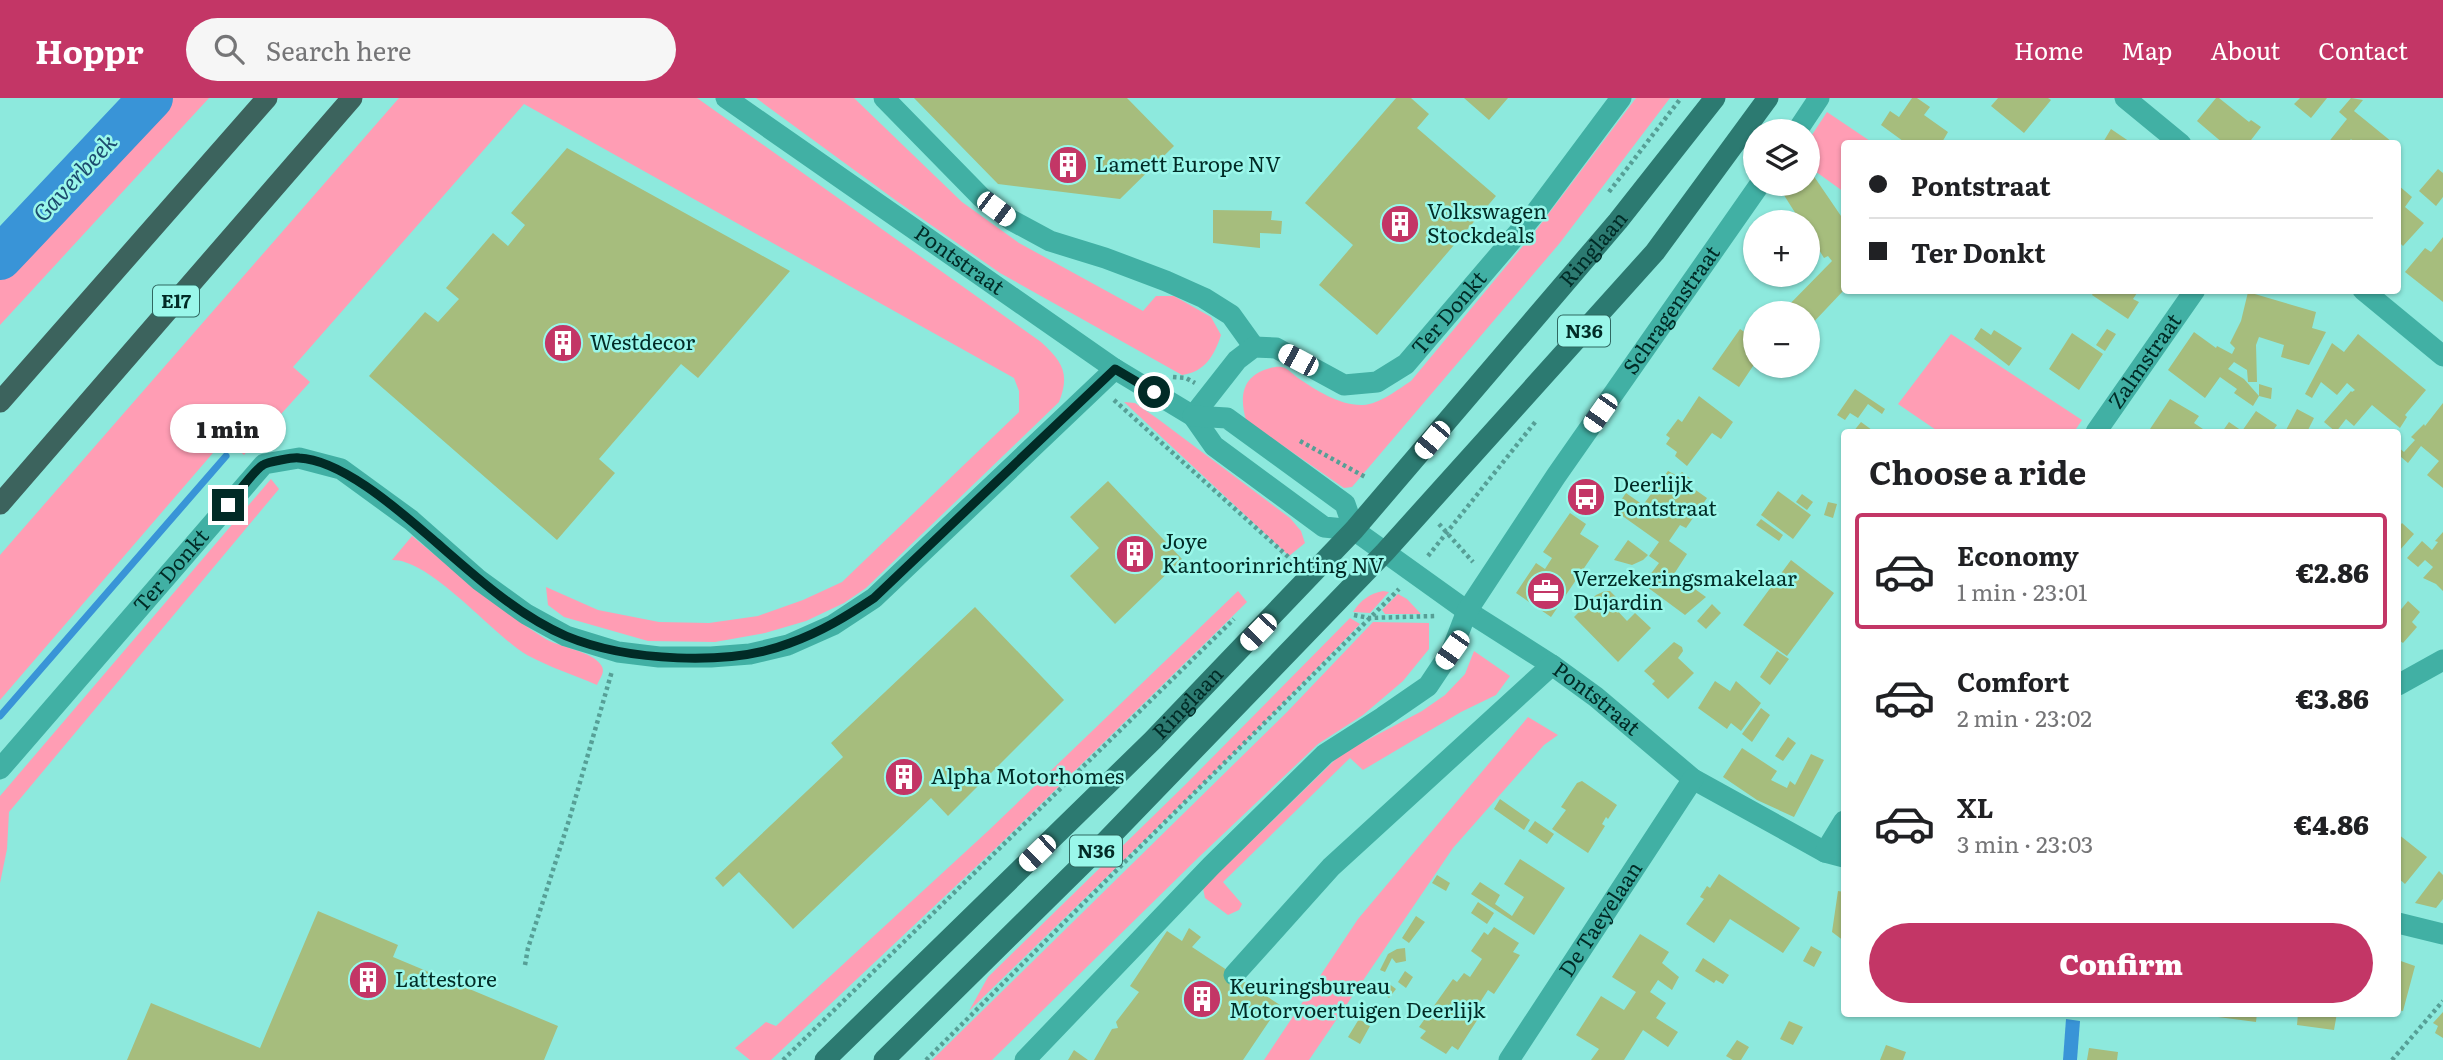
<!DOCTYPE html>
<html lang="en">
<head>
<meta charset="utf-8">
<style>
	:root { --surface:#fff; --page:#f6f6f6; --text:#202124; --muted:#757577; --line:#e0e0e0; --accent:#c33666 }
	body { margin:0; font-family:Literata,serif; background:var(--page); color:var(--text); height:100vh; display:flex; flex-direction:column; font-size:26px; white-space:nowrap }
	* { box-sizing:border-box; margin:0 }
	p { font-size:23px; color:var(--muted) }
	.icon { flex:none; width:38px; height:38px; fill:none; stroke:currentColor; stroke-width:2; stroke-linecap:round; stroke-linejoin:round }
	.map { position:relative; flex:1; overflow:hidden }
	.side { position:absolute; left:1841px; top:331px; width:560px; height:588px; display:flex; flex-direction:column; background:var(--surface); border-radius:7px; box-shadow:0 2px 5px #0004 }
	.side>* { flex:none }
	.banner { position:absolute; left:1841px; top:42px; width:560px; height:154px; border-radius:7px; box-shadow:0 2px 5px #0004; display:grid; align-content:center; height:154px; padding:0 28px; background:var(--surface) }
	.tools { position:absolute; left:1743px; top:21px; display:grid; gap:14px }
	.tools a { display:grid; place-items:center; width:77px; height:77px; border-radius:50%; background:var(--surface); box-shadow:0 2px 5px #0004; font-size:35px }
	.end { position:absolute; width:32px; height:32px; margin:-16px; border:9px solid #012b26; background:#fff; box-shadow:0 0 0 4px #fff }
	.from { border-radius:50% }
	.bubble { position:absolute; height:49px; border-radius:24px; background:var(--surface); box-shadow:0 2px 5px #0004; font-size:23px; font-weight:800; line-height:49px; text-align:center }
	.car { position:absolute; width:21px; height:42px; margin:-21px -10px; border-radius:9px; box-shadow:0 0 5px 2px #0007; background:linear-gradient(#fff 24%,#345 0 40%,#fff 0 76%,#345 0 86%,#fff 0) }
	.banner b { display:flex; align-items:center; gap:24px; height:66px; font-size:26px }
	.banner b+b { border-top:2px solid var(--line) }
	.banner i { width:18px; height:18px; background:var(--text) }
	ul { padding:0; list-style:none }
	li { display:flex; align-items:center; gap:21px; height:116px; margin:0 14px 10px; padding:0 14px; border:4px solid transparent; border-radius:7px }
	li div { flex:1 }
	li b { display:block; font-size:26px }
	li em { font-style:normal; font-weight:800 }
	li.on { border-color:var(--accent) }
	li>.icon { width:63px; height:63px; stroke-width:1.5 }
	h2 { padding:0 28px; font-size:32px; line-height:84px }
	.cta { display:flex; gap:14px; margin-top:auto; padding:14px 28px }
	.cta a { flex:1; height:80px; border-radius:42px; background:var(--accent); color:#fff; font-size:28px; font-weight:800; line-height:80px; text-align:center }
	header { display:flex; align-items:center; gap:42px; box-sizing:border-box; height:98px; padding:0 35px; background:var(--accent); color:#fff }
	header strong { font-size:33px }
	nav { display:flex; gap:38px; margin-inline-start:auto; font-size:24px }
	.search { width:490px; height:63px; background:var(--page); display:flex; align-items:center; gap:18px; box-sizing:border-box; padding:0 24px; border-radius:38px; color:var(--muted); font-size:26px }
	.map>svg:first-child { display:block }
	.green { fill:#ff9db4 }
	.water { fill:#3994d7 }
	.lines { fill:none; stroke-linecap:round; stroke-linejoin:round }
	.stream { stroke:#3994d7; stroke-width:7 }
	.river { stroke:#3994d7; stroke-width:44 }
	.building { fill:#a6bd7d }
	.path { stroke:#569f96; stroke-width:4.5; stroke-dasharray:3.5 3.5; stroke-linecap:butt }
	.minor { stroke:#41b0a4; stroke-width:21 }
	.major { stroke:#2c7a71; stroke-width:21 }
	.highway { stroke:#3c635d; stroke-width:21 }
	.route { stroke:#012b26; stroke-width:9 }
	.labels { text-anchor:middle; stroke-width:5; stroke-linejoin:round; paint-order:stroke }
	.shield { fill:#9af7ea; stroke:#2f6861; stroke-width:2 }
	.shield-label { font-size:19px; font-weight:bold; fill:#012b26 }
	.poi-label { font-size:21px; fill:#012b26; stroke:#9af7ea; text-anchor:start }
	.street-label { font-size:21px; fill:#012b26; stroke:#9af7ea }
	.water-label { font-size:23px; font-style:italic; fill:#1c4a6e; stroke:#9af7ea }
</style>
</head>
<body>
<header>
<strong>Hoppr</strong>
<div class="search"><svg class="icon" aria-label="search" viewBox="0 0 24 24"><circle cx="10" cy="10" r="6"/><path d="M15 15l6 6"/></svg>Search here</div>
<nav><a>Home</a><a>Map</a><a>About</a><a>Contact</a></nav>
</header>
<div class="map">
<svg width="2443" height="962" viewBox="0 0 2443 962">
	<rect width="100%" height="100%" fill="#8de9dd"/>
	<path class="green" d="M124,0h85l-209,227v-79l123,-131z
		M399,0h298l344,244c22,20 29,32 18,60l-193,186 -22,15 -38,18 -41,12 -50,9 -67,-1 -84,-24 -16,-12 -2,-18 52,23 61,12 50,1 49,-7 45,-16 39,-18 177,-170v-21l-5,-13 -490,-274 -231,263 17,15 -66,73 -19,-16 -225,261v-145z
		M756,0h98l108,104 57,41 124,68 13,-15h18l37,21 10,18c-7,21 -16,37 -39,40l-182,-102 -102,-71z
		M1636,0h34l-111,146 -207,243 -8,1 -98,-68c-6,-21 -5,-41 18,-50 6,-2 14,-5 21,-2 4,2 9,7 13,10 18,12 42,28 65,27 17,-1 34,-15 48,-24l126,-152z
		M1827,14l46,31 -29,1v48l-36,-26v-25z
		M1951,236l131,86 -8,12h-135l-41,-28z
		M1124,304l11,1 23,16 132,99 11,13 4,12 -16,13z
		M271,381l8,10 -270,323 -2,37 -7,34v-87z
		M412,438c43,35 85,72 132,102 14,9 48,13 57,27 5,7 -1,13 -4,20 -23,-10 -48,-18 -70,-30 -34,-20 -96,-96 -135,-95z
		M1238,493l9,11 -250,245 -226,213h-21l-15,-12 31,-26 10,4 212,-195z
		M1383,493l6,1 -19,21 -17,-1c8,-12 16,-18 30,-21z
		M1398,496l9,5 14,15h-36l-3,-4z
		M1350,520l10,6 -112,115 -279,272 19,-34 199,-194z
		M1373,524l56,1v26l-26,32 -40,34 -45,29 -118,112 -208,204h-60l355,-348z
		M1474,553l36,25 -14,19 -35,17 -98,58 -13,-12 -127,124 19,22 -3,6 -11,5 -23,-17 -2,-10 138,-134 81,-43 23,-16 20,-21z
		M1528,619l30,18 -14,10 -91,103 -144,212h-45l94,-141z"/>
	<path class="water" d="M2066,921l14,2 -3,39h-14z"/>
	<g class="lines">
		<path class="stream" d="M0,618l226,-260"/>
		<path class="river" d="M0,160l151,-160"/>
	</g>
	<path class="building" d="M914,0h213l47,48 -54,53 -122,-15z
		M1396,0h15l18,16 -12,14 79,68 -119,139 -58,-50 34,-40 -48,-42z
		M1464,0h44l-19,22z
		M1912,0h5l13,9 -6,8 24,17 -7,12h-34l-26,-19 9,-14 9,6z
		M1998,0h50l3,2 -27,33 -33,-27z
		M2216,0h3l30,24 2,-2 10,7 -13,17h-24l-27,-23z
		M2300,0h27l-16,20 -17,-14z
		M2351,0l12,2 -9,11 38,31 -1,2h-35l-5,-5 -4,5h-20l20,-25 -8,-7z
		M2111,31l22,15h-31z
		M567,50l223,123 -92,107 -17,-14 -82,95 16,14 -58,67 -188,-164 56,-64 13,10 21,-23 -13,-11 47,-55 15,13 17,-21 -14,-12z
		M2438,71l5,4v24l-7,9 -17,-15z
		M1811,74l30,44 2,-1 1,2v61l-3,4 3,3v5l-36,38v-15h-27l51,-52 -4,-5 -4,2 -16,-26v-10h-7l-19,-30 13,-8h13v-9z
		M2398,87l14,12 -7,10 19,16 -21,23 -5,-5z
		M1213,112l59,1 -1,9 11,1 -1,13 -21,-1v15l-47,-5z
		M2443,139v65l-38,-30 20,-24 6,4z
		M2095,192h44l-6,9 6,3 -11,17 -36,-24z
		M2248,194l68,20 -4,16 14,4 -17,33 -28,-8 3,-12 -25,-8 -3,8 1,37h-9l-1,-12 -13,-8 -6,7 16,10 15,17 -6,10 -19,-13 3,-4 -17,-12 -15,21 -37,-28 26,-38 22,16 1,-2 15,8 3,-6 -5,-5 11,-22z
		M1981,230l10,7 3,-5 28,18 -13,18 -35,-27z
		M1740,231l15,10v24l-16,24 -27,-18z
		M2107,231l9,5 -11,17 -9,-6z
		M2072,235l31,21 -24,36 -30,-21z
		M2358,236l68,56 -21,25 2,2 -7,11 -28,-23 -18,21 -8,-7 -10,13 -12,-10 27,-31 1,1 3,-2 -8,-7 -10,12 -16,-13 -9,16 -7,-4 27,-51 12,9z
		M2259,286l13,4 -1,11 -12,-3z
		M1855,291l30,20 -3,5 -14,-10 -10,14 -8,-5 -5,7 -8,-5z
		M1699,298l34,26 -12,17 -9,-6 -25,33 -12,-10 2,-4 -11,-8 4,-6 -4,-3 12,-16 4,3z
		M2170,301l29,17 -5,7 9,6 -3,3h-52z
		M2443,305v85l-16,-13 12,-14 -18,-15 -13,17 -7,-6 -3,5v-15l6,5 11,-12 -4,-3 13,-13 1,2z
		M2297,311l17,9 -7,14h-22z
		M2256,313l21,14 -5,7h-50l7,-10 13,9z
		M1861,324l11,8 -2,2h-17z
		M1668,373l10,5 4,-4 9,7 -4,5 20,14 -21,30 -6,-3 -11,16 18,13 -13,20 32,23 -21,18 -42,-31 16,-21 -10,-7 10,-14 -45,-32 12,-17 17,12z
		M1108,383l74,78 -67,65 -45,-48 29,-28 -29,-31z
		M1778,393l33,24 -18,24 -32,-24z
		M1802,396l11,8 -6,8 -11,-8z
		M1828,404l9,2 -4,14 -9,-3z
		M1570,415l16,11 -6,10 19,12 -48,71 -35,-24 20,-30 9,6 7,-11 -9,-6z
		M1761,421l22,16 -4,6 -23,-16z
		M2402,425l12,11 -14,16 -2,-2v-20z
		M2443,434v59l-7,-7 -13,-6 10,-11 -8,-7 -7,7 -11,-9 15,-17 10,9 6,-8 -3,-1z
		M1628,442l20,15 -5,5 -11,5 -18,-5z
		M1791,462l43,33 -47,63 -44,-31z
		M1605,493h5l6,6 -2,10 13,14 8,-8 16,15 -33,34 -44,-45 22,-22z
		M2408,503l12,11 -8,10 5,5 -14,16 -3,-2 -2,2v-30z
		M1712,506l9,9 -15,16 -9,-8z
		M975,509l89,93 -116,116 -17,-18 -138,131 -54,-57 -16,15 -8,-9 128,-121 -12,-14z
		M1674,544l8,5 1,4 -5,7 16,15 -26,26 -16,-15 3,-3 -11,-10z
		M1777,553l12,8 -19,26 -10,-8z
		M1715,583l15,10 6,-10 25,22 -20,28 -10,-8 -4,6 -29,-21z
		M1761,610l9,7 -18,27 -10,-8z
		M1788,639l8,6 -13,18 -8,-5z
		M1742,650l35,23 -6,9 16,8 3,-7 5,4 16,-31 13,6 -30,57 -37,-17 -34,-23z
		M1582,683l35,24 -9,14 -2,-2 -4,7 3,2 -17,27 -36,-24 14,-19 -5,-3 16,-24z
		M1500,701l30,21 -6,10 -30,-21z
		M1535,723l19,13 -7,10 -19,-13z
		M2398,736l29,23 -22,27 -7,-6z
		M1520,761l45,29 -31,47 -63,-41 9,-12 20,13 -5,9 17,12 12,-19 -20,-13z
		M2439,773l4,4v24l-7,9 -21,-5z
		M1719,776l81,54 -17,25 -53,-34 -16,24 -28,-19 18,-25 -4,-2 7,-11 3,2z
		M1437,777l13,8 -4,8 -14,-8z
		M1838,793l6,1v49l-12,-9z
		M1478,804l16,11 -7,11 -16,-11z
		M318,813l80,34 -5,12 165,69 -14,34h-417l24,-57 109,45z
		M1416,818l9,6 -16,21 -7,-5z
		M1494,829l25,16 -6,9 7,3 -26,39 -6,-4 -11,17 6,4 -25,39 -6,-4 -6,8 -26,-16 6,-7 -7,-4 34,-48 4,3 7,-9 6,4 12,-18 -11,-8 13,-19 4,3z
		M1189,830l12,9 -9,10 88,58 -37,55h-149l18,-31 6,-1 -2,-6 23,-30 -9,-6 37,-55 15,10z
		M1640,836l29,18 -7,11 17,14 -7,13 -14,-10 -8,12 16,11 -10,15 22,14 -10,15 -25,-17 -19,30h-33l8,-11 -23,-14 25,-39 23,14 12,-18 -24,-15z
		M1811,848l11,6 -8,15 -11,-6z
		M1405,850l1,13 -10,2 -4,-5 -7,14 -5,-2 8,-16 9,-5z
		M1703,860l26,17 -6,9 -7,-4 -2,3 -19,-12z
		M2398,862l17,6 -12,45 -5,-1z
		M1405,873l8,6 -7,11 -8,-6z
		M1381,885l4,3 3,-3 8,6 -7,9 -12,-9z
		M2443,914v26l-8,-5 3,-7 -5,-3z
		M2219,915h38l-1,9 -38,-5z
		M2298,915h39l-3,17 -37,-5z
		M1359,921l11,7 -10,18 -12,-7z
		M1789,923l14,6 -10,18 -13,-6z
		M1737,942l12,7 -8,13h-8l-7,-4z
		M1886,947l20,7 -3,8h-23z
		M2089,950l29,4 -1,8h-30z
		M1074,952l14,10h-20z"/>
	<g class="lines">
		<path class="path" d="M1609,94l72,-94
			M1173,279l13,1 9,5
			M1114,302l181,163
			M1300,343l67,37
			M1439,426l34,38
			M1428,458l108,-135
			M1354,517l15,3 66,-2
			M525,867l3,-17 42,-131 42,-146
			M783,962l451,-441
			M926,962l473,-471
			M2392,962l51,-59"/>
		<g class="minor">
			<path id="s1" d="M726,0l389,271 78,47 21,30 110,81 30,3 113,81 85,54 44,32 97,82 132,73 19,5"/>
			<path d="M884,0l97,99 30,23 39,21 55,17 61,23 38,17 27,17 23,32"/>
			<path d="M2125,0l56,46"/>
			<path d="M1797,33l22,-33"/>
			<path d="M2363,192l80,66"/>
			<path id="s2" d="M1193,318l44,-56 17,-13 22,1 68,37 33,-3 29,-18 130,-152 85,-114"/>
			<path d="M1193,318l34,2 118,86 9,26"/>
			<path id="s3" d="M2096,334l99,-142"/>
			<path d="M2398,587l45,-25"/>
			<path id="s4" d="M0,671l264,-305 35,-6 42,11 70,51 68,60 47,34 40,22 52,16 41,5h52l39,-3 38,-9 45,-20 41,-27 241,-229"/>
			<path d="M1825,754l19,-31"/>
			<path d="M2398,825l45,11"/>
			<path d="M1234,877l97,-108 221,-202"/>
			<path id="s5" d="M1025,962l186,-194 114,-112 58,-37 45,-31 24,-36 15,-39 89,-135 204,-292"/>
			<path id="s6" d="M1509,962l184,-281"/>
		</g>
		<g class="major">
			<path id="s7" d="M825,962l328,-320 201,-210 264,-309 97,-123"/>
			<path d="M884,962l220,-217 281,-291 270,-300 113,-154"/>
		</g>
		<path class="highway" d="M0,304l267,-304
			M0,406l352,-406"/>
	</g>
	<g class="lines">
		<path class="route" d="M228,407c8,-9 26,-35 35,-40 4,-3 31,-8 36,-7 45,2 105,57 138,85 40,35 81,72 129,93 60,25 163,31 224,7 31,-11 57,-27 84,-45l241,-229 39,23"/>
	</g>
	<defs>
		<g id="building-disc" transform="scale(2.0125)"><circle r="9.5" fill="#c33666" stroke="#9af7ea"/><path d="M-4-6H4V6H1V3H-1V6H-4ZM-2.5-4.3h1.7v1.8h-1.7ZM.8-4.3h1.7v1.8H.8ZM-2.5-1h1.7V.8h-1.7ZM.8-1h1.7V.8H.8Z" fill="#fff"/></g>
		<g id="bus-disc" transform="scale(2.0125)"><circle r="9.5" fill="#c33666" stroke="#9af7ea"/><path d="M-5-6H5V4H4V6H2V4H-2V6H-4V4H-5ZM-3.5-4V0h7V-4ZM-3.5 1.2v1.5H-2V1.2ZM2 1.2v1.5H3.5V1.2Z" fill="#fff"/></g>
		<g id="office-disc" transform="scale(2.0125)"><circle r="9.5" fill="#c33666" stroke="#9af7ea"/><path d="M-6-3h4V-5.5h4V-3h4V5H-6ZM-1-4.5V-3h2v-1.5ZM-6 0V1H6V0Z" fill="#fff"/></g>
	</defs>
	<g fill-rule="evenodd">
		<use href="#building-disc" x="1068" y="67"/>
		<use href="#building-disc" x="1400" y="126"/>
		<use href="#building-disc" x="563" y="245"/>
		<use href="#bus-disc" x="1586" y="399"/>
		<use href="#building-disc" x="1135" y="456"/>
		<use href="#office-disc" x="1546" y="493"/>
		<use href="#building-disc" x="904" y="679"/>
		<use href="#building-disc" x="368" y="882"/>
		<use href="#building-disc" x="1202" y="901"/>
	</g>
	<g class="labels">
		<g class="shield">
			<rect x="153" y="187.5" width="46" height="31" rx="5"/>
			<rect x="1558" y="217.5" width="52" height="31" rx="5"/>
			<rect x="1070" y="737.5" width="52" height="31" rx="5"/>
		</g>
		<g class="shield-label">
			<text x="176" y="210">E17</text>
			<text x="1584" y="240">N36</text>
			<text x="1096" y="760">N36</text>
		</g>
		<g class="poi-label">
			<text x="1095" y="74">Lamett Europe NV</text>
			<text x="1427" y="121">Volkswagen<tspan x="1427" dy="24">Stockdeals</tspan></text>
			<text x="590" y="252">Westdecor</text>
			<text x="1613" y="394">Deerlijk<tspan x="1613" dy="24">Pontstraat</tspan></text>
			<text x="1162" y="451">Joye<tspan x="1162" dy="24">Kantoorinrichting NV</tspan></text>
			<text x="1573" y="488">Verzekeringsmakelaar<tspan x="1573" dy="24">Dujardin</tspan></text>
			<text x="931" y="686">Alpha Motorhomes</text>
			<text x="395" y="889">Lattestore</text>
			<text x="1229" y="896">Keuringsbureau<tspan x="1229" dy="24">Motorvoertuigen Deerlijk</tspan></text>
		</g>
		<g class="street-label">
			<text dy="7" stroke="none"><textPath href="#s7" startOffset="1118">Ringlaan</textPath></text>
			<text dy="7" stroke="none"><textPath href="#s1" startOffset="284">Pontstraat</textPath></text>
			<text dy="7" stroke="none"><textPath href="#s5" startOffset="1001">Schragenstraat</textPath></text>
			<text dy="7" stroke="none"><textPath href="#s2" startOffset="326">Ter Donkt</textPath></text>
			<text dy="7" stroke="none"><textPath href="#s3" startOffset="86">Zalmstraat</textPath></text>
			<text dy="7" stroke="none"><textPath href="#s4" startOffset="262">Ter Donkt</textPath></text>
			<text dy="7" stroke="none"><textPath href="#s1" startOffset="1064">Pontstraat</textPath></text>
			<text dy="7" stroke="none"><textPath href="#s7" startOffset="509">Ringlaan</textPath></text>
			<text dy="7" stroke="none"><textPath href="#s6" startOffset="168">De Taeyelaan</textPath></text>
		</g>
		<g class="water-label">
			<text transform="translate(75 80) rotate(-47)" y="8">Gaverbeek</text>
		</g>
	</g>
</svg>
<div class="tools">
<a><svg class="icon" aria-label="layers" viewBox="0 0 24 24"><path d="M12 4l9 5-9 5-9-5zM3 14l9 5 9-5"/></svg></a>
<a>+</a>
<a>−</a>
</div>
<i class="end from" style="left:1154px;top:294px"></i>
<i class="end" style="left:228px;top:407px"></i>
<div class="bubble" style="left:170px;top:306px;width:116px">1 min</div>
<i class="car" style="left:996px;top:111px;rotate:127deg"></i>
<i class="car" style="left:1298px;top:262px;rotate:298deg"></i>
<i class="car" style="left:1600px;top:315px;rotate:215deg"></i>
<i class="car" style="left:1432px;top:342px;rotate:220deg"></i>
<i class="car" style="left:1258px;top:534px;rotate:224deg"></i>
<i class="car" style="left:1452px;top:552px;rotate:215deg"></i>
<i class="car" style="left:1037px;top:755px;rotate:226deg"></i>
<div class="banner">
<b><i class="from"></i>Pontstraat</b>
<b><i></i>Ter Donkt</b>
</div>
<section class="side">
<h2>Choose a ride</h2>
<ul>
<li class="on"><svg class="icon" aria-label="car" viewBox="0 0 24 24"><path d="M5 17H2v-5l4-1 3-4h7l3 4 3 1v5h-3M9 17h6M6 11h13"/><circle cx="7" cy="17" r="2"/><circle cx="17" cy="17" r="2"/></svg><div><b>Economy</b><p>1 min · 23:01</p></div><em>€2.86</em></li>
<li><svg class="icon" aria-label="car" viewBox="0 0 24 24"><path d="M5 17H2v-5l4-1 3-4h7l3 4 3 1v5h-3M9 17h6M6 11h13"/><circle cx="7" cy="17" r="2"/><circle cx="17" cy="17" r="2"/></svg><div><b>Comfort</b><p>2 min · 23:02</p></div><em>€3.86</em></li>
<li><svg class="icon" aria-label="car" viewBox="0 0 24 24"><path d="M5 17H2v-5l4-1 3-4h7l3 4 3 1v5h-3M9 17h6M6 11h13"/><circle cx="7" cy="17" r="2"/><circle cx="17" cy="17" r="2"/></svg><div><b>XL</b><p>3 min · 23:03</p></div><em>€4.86</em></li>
</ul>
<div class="cta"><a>Confirm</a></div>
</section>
</div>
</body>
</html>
